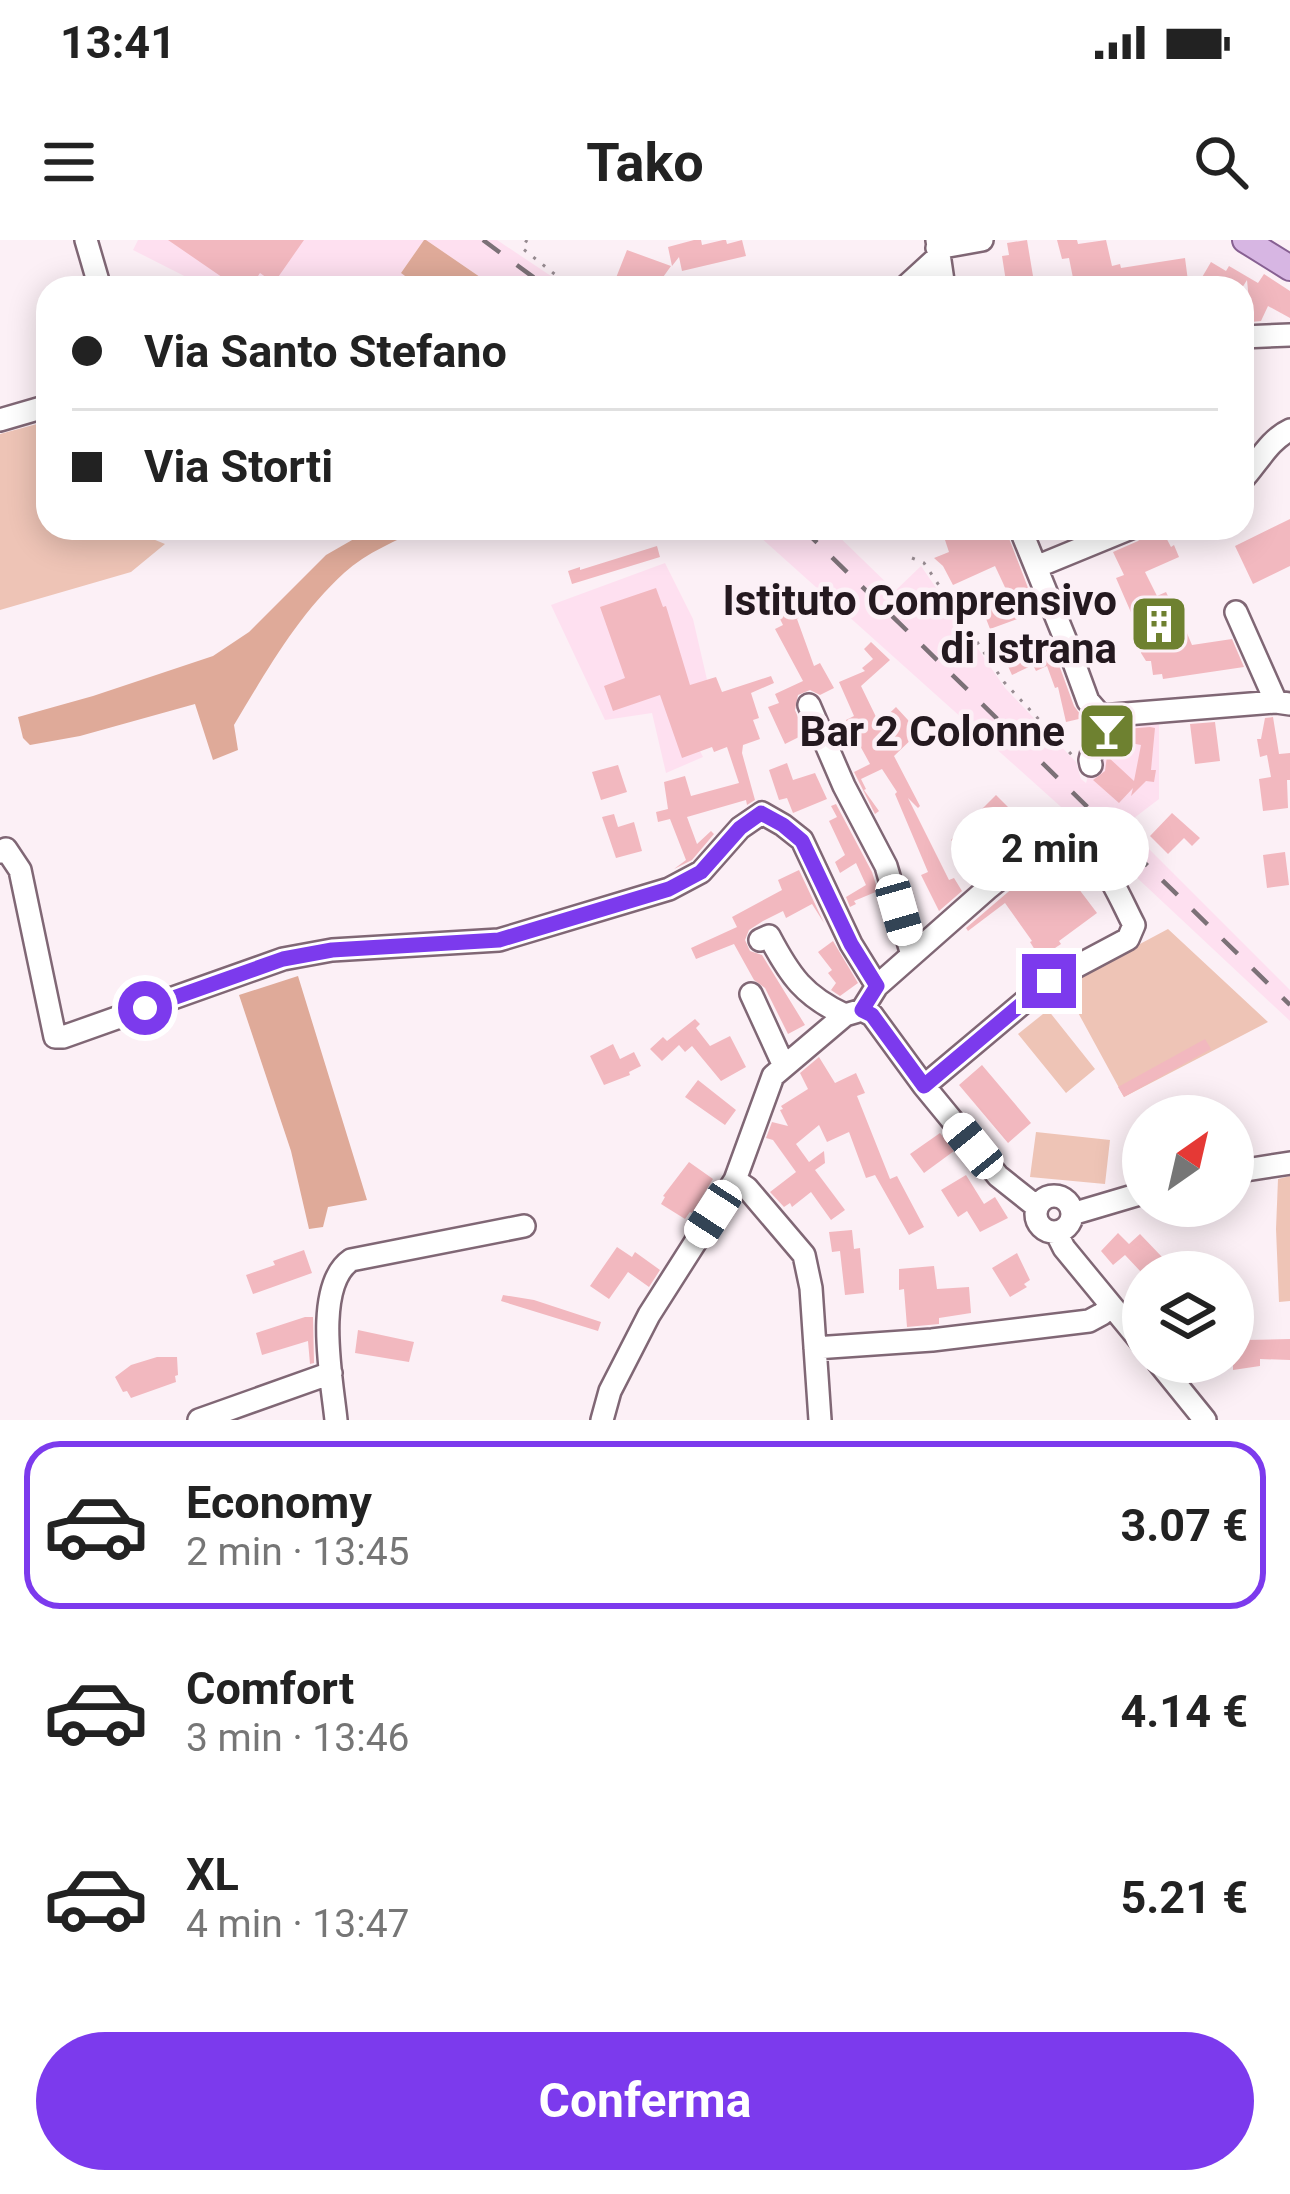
<!DOCTYPE html>
<html lang="it">
<head>
<meta charset="utf-8">
<style>
	:root { --surface:#fff; --page:#f6f6f6; --text:#222; --muted:#767676; --line:#e0e0e0; --accent:#7c3aed }
	body { margin:0; font-family:Roboto,sans-serif; background:var(--page); color:var(--text); height:100vh; display:flex; flex-direction:column; font-size:45px; white-space:nowrap }
	* { box-sizing:border-box; margin:0 }
	p { font-size:39px; color:var(--muted) }
	.icon { flex:none; width:66px; height:66px; fill:none; stroke:currentColor; stroke-width:2; stroke-linecap:round; stroke-linejoin:round }
	.map { position:relative; height:1180px; overflow:hidden }
	.side { display:flex; flex-direction:column; background:var(--surface); flex:1 }
	.side>* { flex:none }
	.guide { position:absolute; left:36px; top:36px; width:1218px; height:264px; border-radius:36px; box-shadow:0 6px 30px #0003; display:grid; align-content:center; height:264px; padding:0 36px; background:var(--surface) }
	.needle { width:78px; rotate:34deg }
	.controls { position:absolute; left:1122px; top:855px; display:grid; gap:24px }
	.controls a { display:grid; place-items:center; width:132px; height:132px; border-radius:50%; background:var(--surface); box-shadow:0 6px 30px #0003; font-size:60px }
	.end { position:absolute; width:54px; height:54px; margin:-27px; border:15px solid #7c3aed; background:#fff; box-shadow:0 0 0 6px #fff }
	.from { border-radius:50% }
	.bubble { position:absolute; height:84px; border-radius:42px; background:var(--surface); box-shadow:0 6px 30px #0003; font-size:39px; font-weight:700; line-height:84px; text-align:center }
	.car { position:absolute; width:36px; height:72px; margin:-36px -18px; border-radius:15px; box-shadow:0 0 9px 3px #0007; background:linear-gradient(#fff 24%,#345 0 40%,#fff 0 76%,#345 0 86%,#fff 0) }
	.guide b { display:flex; align-items:center; gap:42px; height:114px; font-size:45px }
	.guide b+b { border-top:3px solid var(--line) }
	.guide i { width:30px; height:30px; background:var(--text) }
	ul { padding:21px 0 0; list-style:none }
	li { display:flex; align-items:center; gap:36px; height:168px; margin:0 24px 18px; padding:0 12px; border:6px solid transparent; border-radius:36px }
	li div { flex:1 }
	li b { display:block; font-size:45px }
	li em { font-style:normal; font-weight:700 }
	li.active { border-color:var(--accent) }
	li>.icon { width:108px; height:108px; stroke-width:1.5 }
	.primary-button { display:flex; gap:24px; margin-top:auto; padding:24px 36px }
	.primary-button a { flex:1; height:138px; border-radius:72px; background:var(--accent); color:#fff; font-size:48px; font-weight:700; line-height:138px; text-align:center }
	.status { display:flex; justify-content:space-between; align-items:center; height:84px; padding:0 60px; background:var(--surface); direction:ltr }
	.status svg { height:33px; fill:currentColor }
	header { display:flex; justify-content:space-between; align-items:center; height:156px; padding:0 36px; background:var(--surface); font-size:54px; font-weight:700 }
	.map>svg:first-child { display:block }
	.built { fill:#fee0f0 }
	.green { fill:#eec4b6 }
	.forest { fill:#dfaa99 }
	.building { fill:#f2b8bf }
	.lines { fill:none; stroke-linecap:round; stroke-linejoin:round }
	.minor-casing { stroke:#806775; stroke-width:26 }
	.major-casing { stroke:#876092; stroke-width:28 }
	.path { stroke:#978b91; stroke-width:3; stroke-dasharray:3 9; stroke-linecap:butt }
	.minor { stroke:#fff; stroke-width:21 }
	.major { stroke:#d7b6e3; stroke-width:24 }
	.rail { stroke:#7c7177; stroke-width:4.5; stroke-dasharray:21 21; stroke-linecap:butt }
	.route { stroke:#7c3aed; stroke-width:15 }
	.labels { text-anchor:middle; stroke-width:9; stroke-linejoin:round; paint-order:stroke }
	.poi-label { font-size:42px; font-weight:bold; fill:#24191f; stroke:#fcf0f6; text-anchor:end }
</style>
</head>
<body>
<div class="status"><b>13:41</b><svg viewBox="0 0 49 12"><path d="M0 12V9h3v3zM5 12V6h3v6zM10 12V3h3v9zM15 12V0h3v12zM26 1h20v11H26zM47 4h2v5h-2z"/></svg></div>
<header><svg class="icon" aria-label="menu" viewBox="0 0 24 24"><path d="M4 6h16M4 12h16M4 18h16"/></svg>Tako<svg class="icon" aria-label="search" viewBox="0 0 24 24"><circle cx="10" cy="10" r="6"/><path d="M15 15l6 6"/></svg></header>
<div class="map">
<svg width="1290" height="1180" viewBox="0 0 1290 1180">
	<rect width="100%" height="100%" fill="#fcf0f6"/>
	<path class="built" d="M138,0h286l-23,33 20,15h-213l-75,-38z
		M426,0h71l72,48h-73z
		M750,288h80l65,63 26,-25 84,122 71,74 5,17 5,4 20,-62 53,2v76l-34,26 165,165v31l-220,-206z
		M665,323l28,56 15,65 -16,51 11,22 -37,16 -14,-60 -47,7 -54,-115z"/>
	<path class="green" d="M48,181v107h90l5,7 22,9 -34,28 -131,38v-176z
		M1168,689l100,93 -144,75 -61,-112z
		M1048,770l47,59 -29,24 -48,-59z
		M1036,892l74,8 -5,44 -75,-7z
		M1290,936v125l-11,1 -3,-73 2,-50z"/>
	<path class="forest" d="M424,0h2l70,48h-75l-20,-15z
		M373,288h22l1,4 5,-4h24c-27,11 -59,25 -81,45 -47,43 -78,99 -110,152l4,25 -25,10 -18,-56 -115,32 -50,9 -7,-7 -5,-21 75,-21 120,-40 36,-24 77,-77z
		M298,736l69,224 -39,7 -5,20 -14,2 -18,-78 -52,-156z"/>
	<path class="building" d="M168,0h136l-30,43 -14,-10 -10,15h-20l2,-4z
		M694,0h7l1,5 21,-5h3l1,4 15,-4 4,16 -64,15 -3,-14 -7,9 -4,-19z
		M1027,0l8,48h-28l-5,-32 7,-1 -2,-12z
		M1057,0h20l1,4 28,-4 6,26 8,-2 1,4 64,-10 3,23 -35,5 -1,-7 -52,9h-25l-6,-30 -7,1z
		M627,10l44,16 -15,21 -16,-10 -4,11h-24z
		M1211,22l15,9 3,-5 29,17 6,-9 26,17v27l-22,-12 -7,15 -10,1 -4,-42 -5,8h-26l-15,-9z
		M1290,279v47l-37,18 -18,-38z
		M968,288h37l30,78 -17,7 2,5 -30,11 -8,-21 28,-10 -15,-32 -42,19 -10,-19 -9,-8 15,-6 -5,-15z
		M1146,288h15l10,19 3,-2 5,12 -34,15 12,24 9,-4 7,14 2,-1 17,40 40,-6 12,28 -81,12 -1,-5 -9,1 -2,-14h-5l-5,-8 2,-13 -27,-62 8,-3 -11,-23 25,-11 5,-5z
		M657,306l3,11 -88,27 -4,-13 12,-4v3z
		M656,348l7,19 3,-1 24,79 26,-8 6,15 49,-16 3,7 -23,10 8,25 -6,2 7,19 -17,6 -1,8 13,47 -8,5 -1,-5 -59,17 10,27 14,-13 3,3 -22,26 -18,9 12,-9 -16,-41 -12,3 -2,-10 12,-3 -4,-27 21,-6 6,20 48,-13 -12,-36 -13,5 -2,-5 -30,11 -22,-63 -47,16 -9,-25 21,-8 -25,-71z
		M784,360l16,17 -3,2 17,47 6,-3 14,25 -14,7 -10,-5 -12,5 -3,15 10,24 -20,10 -17,-37 11,-4 -4,-9 28,-13 -28,-52 8,-4 -9,-18z
		M871,402l19,18 -29,26 18,37 17,-16 23,25 -25,24 26,50 -2,2 -10,-10 41,82 5,-2 8,13 -23,20 -18,-36 7,-3 -33,-78 2,-2 -15,-23 -21,10 5,10 -2,1 15,21 -4,3 -21,-42 16,-8 -24,-44 8,-4 -15,-34 26,-11 -3,-3 11,-9 -9,-10z
		M1051,403l23,63 9,12 -17,4 -8,-35 -3,1 -8,-22 -11,5 -3,-6 -21,10 -11,-24 11,-4 4,10z
		M1273,477l6,37 11,-1v27h-3l1,28 -25,3 -4,-32 12,-2 -4,-22 -7,2 -3,-18h4l4,-21z
		M1215,482l5,39 -25,3 -5,-40z
		M1150,487l5,1 -4,42h5l-2,12 -8,-1 -15,15 2,-8 -14,15 -26,-23 12,-9 2,-15 27,25 7,-36 -21,-4 -1,6 -10,-1 4,-16z
		M787,523l6,17 22,-7 12,26 -34,14 -6,-15 -8,2 -10,-30z
		M618,525l9,27 -26,8 -9,-28z
		M996,555l24,24 -45,45 -24,-24z
		M836,564l36,68 6,19 -24,10 2,3 -6,3 -4,-10 20,-12 -10,-22 -16,10 -5,-11 10,-7 -16,-34 8,-4 -6,-11z
		M1172,573l28,25 -8,8 -8,-8 -16,16 -18,-18z
		M614,574l4,13 16,-5 8,29 -26,7 -14,-41z
		M1285,612l4,33 -22,3 -4,-33z
		M1059,627l4,1 34,45 -38,28 2,3 -21,14 -10,-16 2,-1 -27,-38 -37,28 -2,-3 55,-47 8,9z
		M799,630l25,53 -12,-19 -26,14 -3,-7 -20,10 -14,9 -4,10 5,11 12,4 43,70 -17,9 -23,-46 -11,-8 -20,-36 -38,15 -5,-11 46,-21 -5,-10 50,-27 -4,-10z
		M833,701l25,42 -18,13 -9,-6 5,-7 -8,-10 4,-3 -14,-18z
		M695,779l5,5 -4,4 14,18 20,-10 16,31 -25,14 -29,-35 -7,6 -6,-7 -17,16 -12,-12 13,-12 4,4z
		M1205,799l6,10 -87,48 -6,-10z
		M613,804l7,15 14,-7 7,14 -12,6 1,3 -26,10 -14,-29z
		M819,817l16,26 21,-10 9,20 -8,3 33,83 7,-3 27,51 -15,8 -34,-60 -9,3 -17,-46 -22,10 -8,-17 -23,19 13,18 15,-11 1,12 -10,7 30,40 -14,10 -20,-28 -19,15 -2,-4 -6,4 -14,-15 26,-20 -23,-32 -7,-2 6,-16 16,4 -8,-16 3,-1 -2,-3 27,-17 -8,-16z
		M982,825l49,58 -23,20 -49,-58z
		M698,840l38,30 -11,15 -40,-28z
		M940,893l14,18 -30,22 -14,-19z
		M689,922l24,17 -21,34 -2,-1 -5,7 -24,-15 4,-7 -2,-1z
		M966,935l18,29 11,-7 13,21 -28,14 -13,-21 -9,6 -17,-27z
		M852,990l2,19 6,-1 4,45 -19,2 -5,-44 -8,1 -3,-20z
		M1118,993l11,11 11,-10 23,24 -16,14h-6l-16,-17 -12,10 -12,-14z
		M617,1007l15,10 3,-5 25,18 -11,17 -21,-15 -19,27 -19,-13z
		M304,1010l8,23 -59,21 -7,-19 29,-10 -2,-4z
		M1017,1013l13,27 -6,4 3,3 -17,10 -18,-29z
		M934,1026l3,23 32,-2 2,26 -32,5v6l-32,3 -3,-38 -5,1v-21z
		M503,1055l31,5 67,22 -3,9 -97,-30z
		M305,1077h8l1,46 -4,1 -2,-23 -46,14 -6,-22z
		M358,1090l56,12 -5,20 -54,-9z
		M1290,1099v21l-30,-1v7l-27,4v-26l11,-2v-2z
		M157,1117h20l1,18 -3,1 1,6 -45,16 -4,-7 -4,1 -8,-15 16,-12z"/>
	<g class="lines">
		<g class="minor-casing">
			<path id="minor" d="M86,0l14,48
				M937,0l7,48
				M937,8l45,-8
				M904,48l35,-32
				M1242,97l48,-2
				M0,180l48,-14
				M1242,240c15,-16 28,-41 48,-50
				M1020,288l46,113 22,60 13,15
				M1036,327l95,-39
				M1236,372l40,90
				M809,465l35,81 42,80 26,89
				M1101,476l175,-14 14,2
				M1091,525l-1,-5 11,-44
				M0,612l6,-3 14,21 35,167h8l220,-78 49,-9 167,-10 170,-51 32,-17 39,-44 22,-15 21,12 19,15 49,104 26,42
				M760,700l9,-4c21,40 35,60 76,79
				M751,754l33,72
				M862,770l10,5 52,71 74,90 39,31
				M1233,932l57,-9
				M735,940l12,8 57,67 7,33 9,132
				M1036 974a18 18 0 1 1 36 0a18 18 0 1 1-36 0Z
				M1072,974l71,-21
				M1056,992l8,16 79,96
				M815,1108l117,-8 157,-19 13,-7 9,-8
				M1158,1122l47,58
				M199,1180l132,-47
				M336,1180c-4,-40 -23,-134 15,-160l173,-34
				M602,1180l8,-29 39,-76 86,-135 38,-104 72,-61 17,-5 15,-24 110,-97 67,-54c43,0 63,58 80,90l-6,14 -79,42 -125,105"/>
		</g>
		<g class="major-casing">
			<path id="major" d="M1245,0l45,28"/>
		</g>
		<path class="path" d="M527,0l-5,8 50,40
			M912,318l12,5 80,119 68,73"/>
		<use href="#minor" class="minor"/>
		<use href="#major" class="major"/>
		<path class="rail" d="M483,0l65,48
			M802,288l488,477"/>
	</g>
	<g class="lines">
		<path class="route" d="M145,768l138,-49 49,-9 167,-10 170,-51 32,-17 39,-44 21,-15 22,12 19,16 49,103 26,42 -15,24 10,5 52,71 125,-105"/>
	</g>
	<defs>
		<g id="building-square" transform="scale(3)"><rect x="-9" y="-9" width="18" height="18" rx="4" fill="#6e8130" stroke="#fcf0f6"/><path d="M-4-6H4V6H1V3H-1V6H-4ZM-2.5-4.3h1.7v1.8h-1.7ZM.8-4.3h1.7v1.8H.8ZM-2.5-1h1.7V.8h-1.7ZM.8-1h1.7V.8H.8Z" fill="#fff"/></g>
		<g id="bar-square" transform="scale(3)"><rect x="-9" y="-9" width="18" height="18" rx="4" fill="#6e8130" stroke="#fcf0f6"/><path d="M-6-5H6L.8 .8V4.5H3.5V6h-7V4.5H-.8V.8Z" fill="#fff"/></g>
	</defs>
	<g fill-rule="evenodd">
		<use href="#building-square" x="1159" y="384"/>
		<use href="#bar-square" x="1107" y="491"/>
	</g>
	<g class="labels">
		<g class="poi-label">
			<text x="1117" y="375">Istituto Comprensivo<tspan x="1117" dy="48">di Istrana</tspan></text>
			<text x="1065" y="506">Bar 2 Colonne</text>
		</g>
	</g>
</svg>
<div class="controls">
<a><svg class="needle" viewBox="-14 -14 28 28"><path d="M0-13l5 13h-10z" fill="#e53935"/><path d="M0 13l5-13h-10z" fill="#767676"/></svg></a>
<a><svg class="icon" aria-label="layers" viewBox="0 0 24 24"><path d="M12 4l9 5-9 5-9-5zM3 14l9 5 9-5"/></svg></a>
</div>
<i class="end from" style="left:145px;top:768px"></i>
<i class="end" style="left:1049px;top:741px"></i>
<div class="bubble" style="left:951px;top:567px;width:198px">2 min</div>
<i class="car" style="left:899px;top:670px;rotate:164deg"></i>
<i class="car" style="left:973px;top:906px;rotate:321deg"></i>
<i class="car" style="left:713px;top:974px;rotate:213deg"></i>
<div class="guide">
<b><i class="from"></i>Via Santo Stefano</b>
<b><i></i>Via Storti</b>
</div>
</div>
<section class="side">
<ul>
<li class="active"><svg class="icon" aria-label="car" viewBox="0 0 24 24"><path d="M5 17H2v-5l4-1 3-4h7l3 4 3 1v5h-3M9 17h6M6 11h13"/><circle cx="7" cy="17" r="2"/><circle cx="17" cy="17" r="2"/></svg><div><b>Economy</b><p>2 min · 13:45</p></div><em>3.07 €</em></li>
<li><svg class="icon" aria-label="car" viewBox="0 0 24 24"><path d="M5 17H2v-5l4-1 3-4h7l3 4 3 1v5h-3M9 17h6M6 11h13"/><circle cx="7" cy="17" r="2"/><circle cx="17" cy="17" r="2"/></svg><div><b>Comfort</b><p>3 min · 13:46</p></div><em>4.14 €</em></li>
<li><svg class="icon" aria-label="car" viewBox="0 0 24 24"><path d="M5 17H2v-5l4-1 3-4h7l3 4 3 1v5h-3M9 17h6M6 11h13"/><circle cx="7" cy="17" r="2"/><circle cx="17" cy="17" r="2"/></svg><div><b>XL</b><p>4 min · 13:47</p></div><em>5.21 €</em></li>
</ul>
<div class="primary-button"><a>Conferma</a></div>
</section>
</body>
</html>
